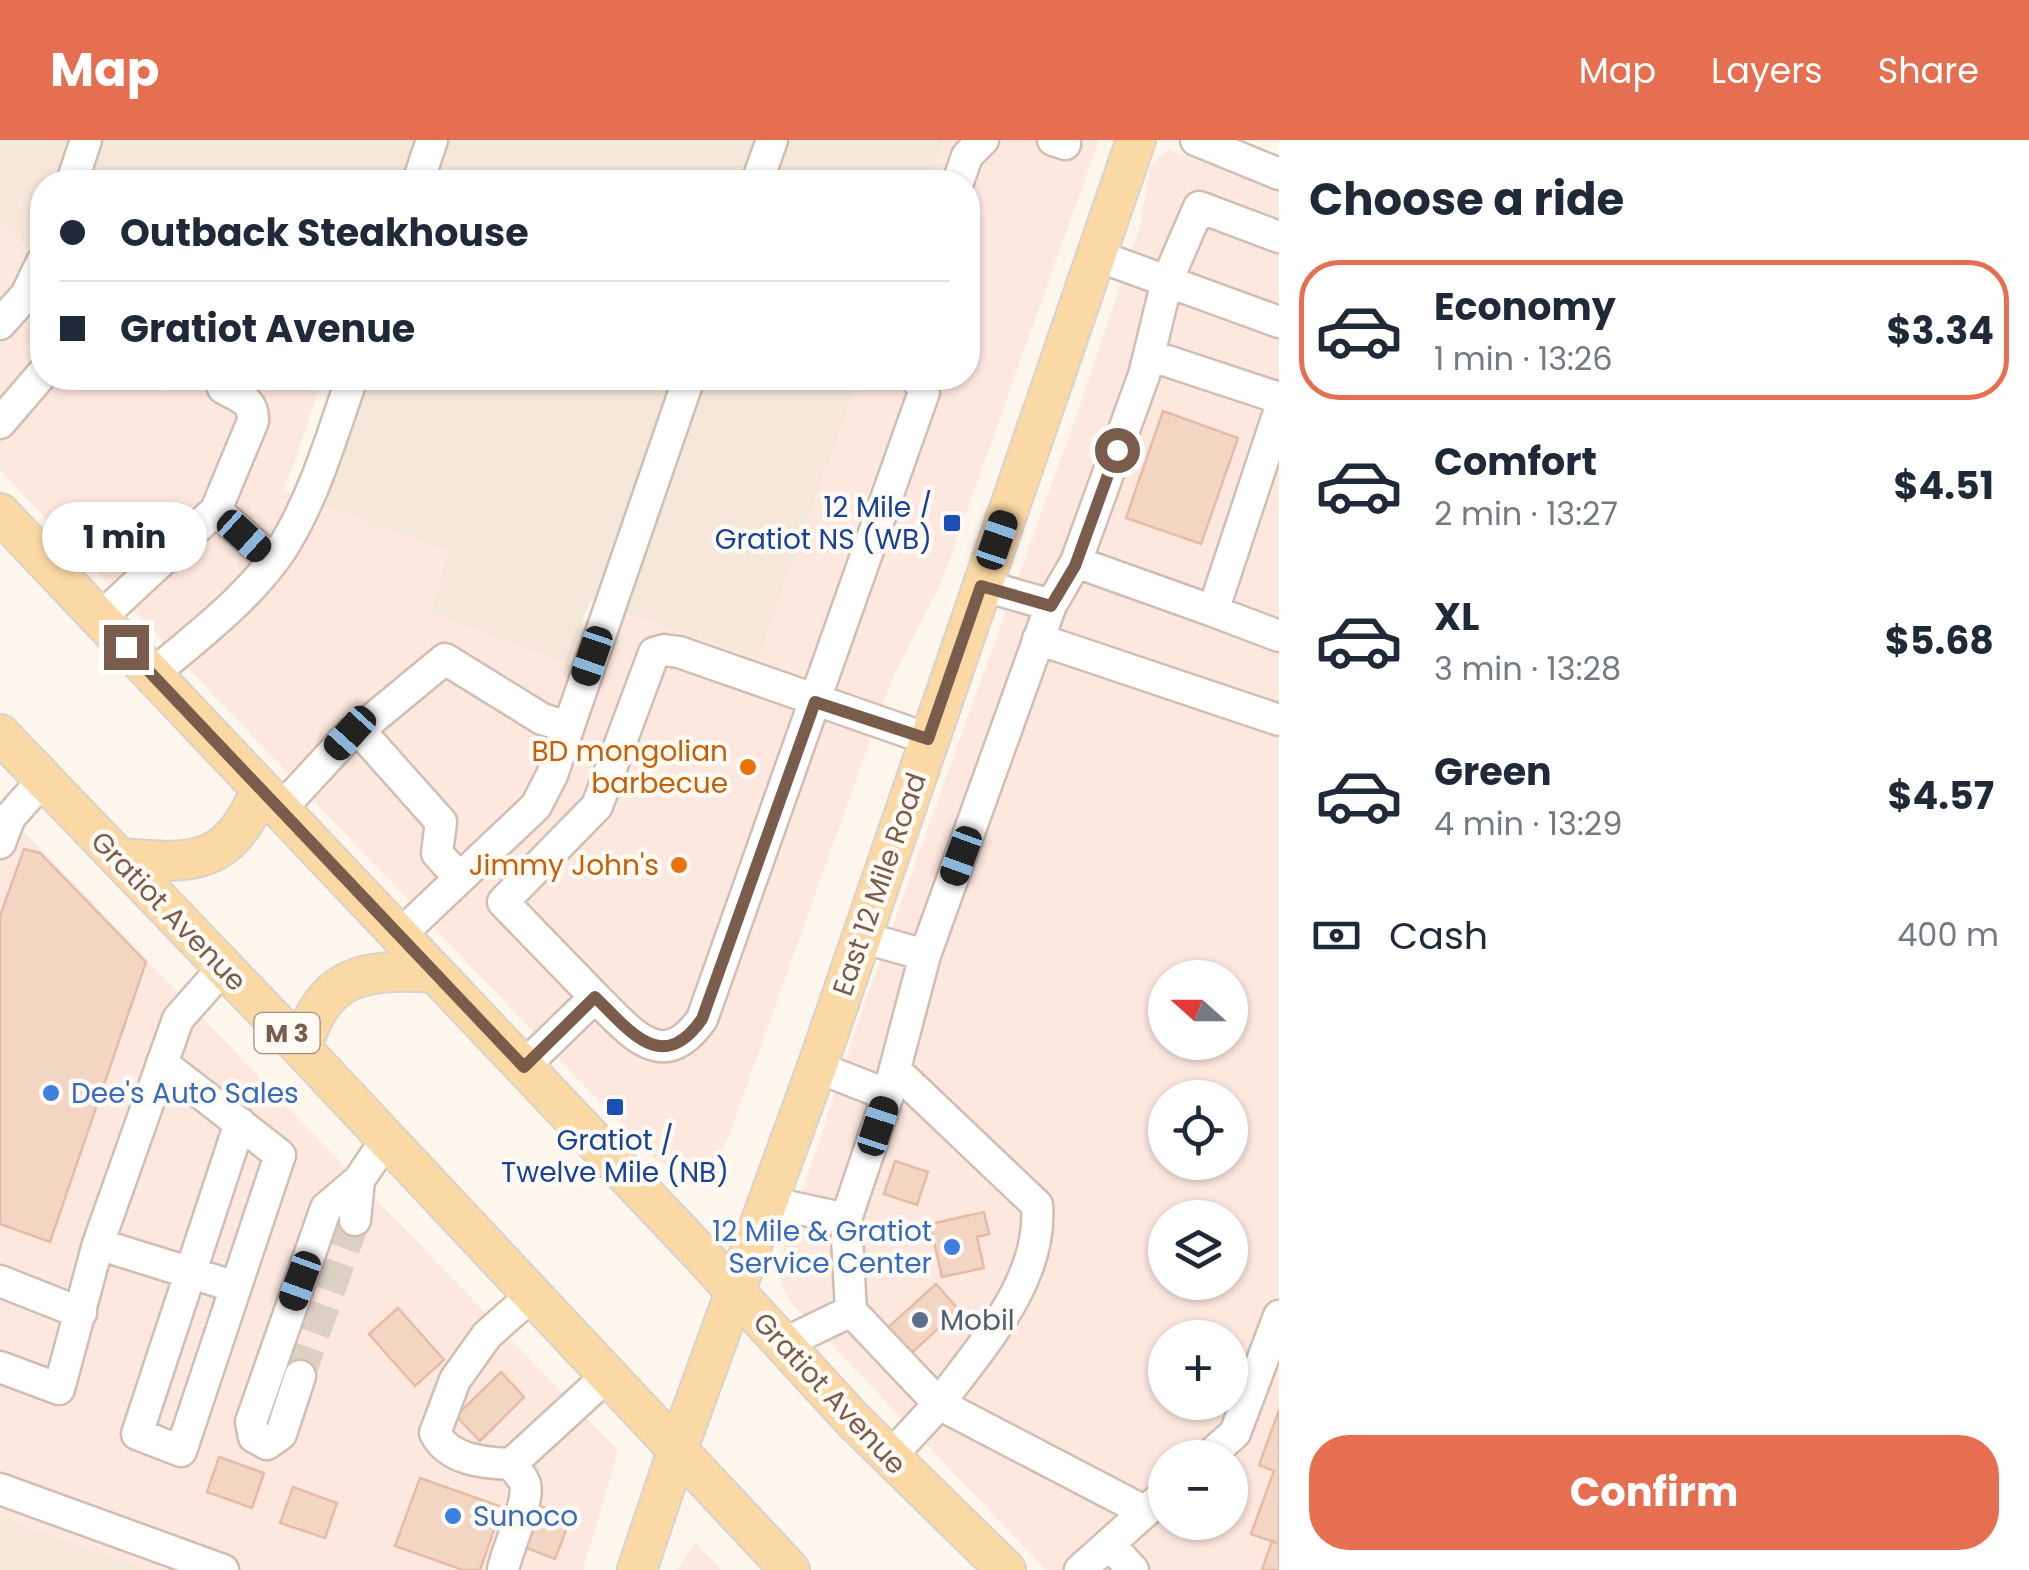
<!DOCTYPE html>
<html lang="en">
<head>
<meta charset="utf-8">
<style>
	:root { --surface:#fff; --page:#f6f6f7; --text:#1f2937; --muted:#747a83; --line:#e0e1e3; --accent:#e76f51 }
	body { margin:0; font-family:Poppins,sans-serif; background:var(--page); color:var(--text); height:100vh; display:flex; flex-direction:column; font-size:38px; white-space:nowrap }
	* { box-sizing:border-box; margin:0 }
	p { font-size:32px; color:var(--muted) }
	.icon { flex:none; width:55px; height:55px; fill:none; stroke:currentColor; stroke-width:2; stroke-linecap:round; stroke-linejoin:round }
	.map { position:relative; flex:1; overflow:hidden }
	.details { display:flex; flex-direction:column; background:var(--surface); width:750px }
	.details>* { flex:none }
	.hud { position:absolute; left:30px; top:30px; width:950px; height:220px; border-radius:40px; box-shadow:0 2px 8px #0004; display:grid; align-content:center; height:220px; padding:0 30px; background:var(--surface) }
	.needle { width:65px; rotate:291deg }
	.tools { position:absolute; left:1148px; top:820px; display:grid; gap:20px }
	.tools a { display:grid; place-items:center; width:100px; height:100px; border-radius:50%; background:var(--surface); box-shadow:0 2px 8px #0004; font-size:50px }
	.end { position:absolute; width:45px; height:45px; margin:-22px; border:12px solid #7a5c4d; background:#fff; box-shadow:0 0 0 5px #fff }
	.from { border-radius:50% }
	.bubble { position:absolute; height:70px; border-radius:35px; background:var(--surface); box-shadow:0 2px 8px #0004; font-size:32px; font-weight:700; line-height:70px; text-align:center }
	.car { position:absolute; width:30px; height:60px; margin:-30px -15px; border-radius:12px; box-shadow:0 0 8px 2px #0007; background:linear-gradient(#222 24%,#8ab4d8 0 40%,#222 0 76%,#8ab4d8 0 86%,#222 0) }
	.hud b { display:flex; align-items:center; gap:35px; height:95px; font-size:38px }
	.hud b+b { border-top:2px solid var(--line) }
	.hud i { width:25px; height:25px; background:var(--text) }
	ul { padding:0; list-style:none }
	li { display:flex; align-items:center; gap:30px; height:140px; margin:0 20px 15px; padding:0 10px; border:5px solid transparent; border-radius:40px }
	li div { flex:1 }
	li b { display:block; font-size:38px }
	li em { font-style:normal; font-weight:700 }
	li.selected { border-color:var(--accent) }
	li>.icon { width:90px; height:90px; stroke-width:1.5 }
	h2 { padding:0 30px; font-size:45px; line-height:120px }
	.pay { display:flex; align-items:center; gap:25px; height:110px; padding:0 30px; font-size:38px }
	.pay p { margin-inline-start:auto }
	.primary-button { display:flex; gap:20px; margin-top:auto; padding:20px 30px }
	.primary-button a { flex:1; height:115px; border-radius:40px; background:var(--accent); color:#fff; font-size:40px; font-weight:700; line-height:115px; text-align:center }
	header { display:flex; align-items:center; gap:60px; box-sizing:border-box; height:140px; padding:0 50px; background:var(--accent); color:#fff }
	header strong { font-size:48px }
	nav { display:flex; gap:55px; margin-inline-start:auto; font-size:35px }
	main { display:flex; flex:1; min-height:0 }
	.map>svg:first-child { display:block }
	.residential { fill:#f5e8da }
	.commercial { fill:#fde8e0; fill-rule:evenodd }
	.building { fill:#f3d5c3; stroke:#e6bba3; stroke-width:2.5 }
	.lines { fill:none; stroke-linecap:round; stroke-linejoin:round }
	.minor-tunnel { stroke:#dcd0c4; stroke-width:30; stroke-dasharray:30 15; stroke-linecap:butt }
	.minor-casing { stroke:#d1beb0; stroke-width:35 }
	.major-casing { stroke:#dad1cd; stroke-width:42 }
	.minor { stroke:#fff; stroke-width:30 }
	.major { stroke:#fbd9a5; stroke-width:38 }
	.route { stroke:#7a5c4d; stroke-width:12 }
	.transit-dot { fill:#1a4fb4; stroke:#fffaf3; stroke-width:4 }
	.food-dot { fill:#e8710a; stroke:#fffaf3; stroke-width:4 }
	.shop-dot { fill:#3f7fe0; stroke:#fffaf3; stroke-width:4 }
	.service-dot { fill:#5c6f8a; stroke:#fffaf3; stroke-width:4 }
	.labels { text-anchor:middle; stroke-width:9; stroke-linejoin:round; paint-order:stroke }
	.shield { fill:#fffaf3; stroke:#a28b7f; stroke-width:2.5 }
	.shield-label { font-size:25px; font-weight:bold; fill:#7a5c4d }
	.transit-label { font-size:28px; fill:#164399; stroke:#fffaf3; text-anchor:end }
	.food-label { font-size:28px; fill:#c56008; stroke:#fffaf3; text-anchor:end }
	.street-label { font-size:28px; fill:#7a5c4d; stroke:#fffaf3 }
	.shop-label { font-size:28px; fill:#366cbe; stroke:#fffaf3; text-anchor:start }
	.service-label { font-size:28px; fill:#4e5e75; stroke:#fffaf3; text-anchor:start }
</style>
</head>
<body>
<header>
<strong>Map</strong>
<nav><a>Map</a><a>Layers</a><a>Share</a></nav>
</header>
<main>
<div class="map">
<svg width="1279" height="1430" viewBox="0 0 1279 1430">
	<rect width="100%" height="100%" fill="#fdf6ec"/>
	<path class="residential" d="M0,0h944l-15,42h-887v84l-42,-45z
		M328,238h531l-101,281 -168,-59 -23,64 -137,-52 19,-61 -133,-48 39,-116z
		M0,1377l149,53h-149z"/>
	<path class="commercial" d="M944,0h155l-158,444 -49,95 -163,457 -9,19 -17,12 -31,1 -20,-11 -652,-687v-249l42,45v112h108l14,14 5,-14h154l-39,113 166,60 -20,61 171,64 22,-65 135,47 101,-280h109v-196h-39z
		M1168,9l111,40v1381h-233l-256,-269 -9,-18 -1,-24 82,-248 216,-600 61,-180 11,-64zM1165,838h65v64h-65zM1165,958h65v64h-65zM1165,1078h65v64h-65zM1165,1198h65v64h-65zM1165,1318h65v64h-65z
		M0,667l618,644 -35,119h-434l-149,-53z
		M696,1403l25,27h-44z"/>
	<path class="building" d="M1163,271l75,27 -37,106 -75,-26z
		M24,709l16,4 106,109 -96,280 -50,-18v-308z
		M895,1021l33,11 -11,33 -33,-11z
		M984,1072l5,22 -12,3 7,31 -42,9 -12,-53z
		M936,1144l23,26 -51,46 -24,-25z
		M398,1168l46,52 -29,26 -46,-52z
		M501,1232l23,25 -44,44 -24,-25z
		M1279,1270v134l-28,-10 23,-63 -15,-6z
		M219,1317l45,16 -12,35 -45,-16z
		M420,1338l82,29 -22,63h-17l-68,-24z
		M293,1347l44,16 -12,35 -45,-15z
		M540,1366l31,11 -16,42 -31,-12z
		M1272,1401l7,3v26h-17z"/>
	<g class="lines">
		<path class="minor-tunnel" d="M300,1236l55,-156"/>
		<g class="minor-casing">
			<path id="minor" d="M1053,0l12,4
				M1196,0l83,34
				M72,42l14,-42
				M418,42l14,-42
				M757,42l15,-42
				M958,42l9,-26 16,-16
				M1095,115l184,67
				M0,184l26,-29 16,-33
				M1149,215l130,43
				M0,283l42,-49
				M216,370l57,51
				M1076,422l137,49 66,-199
				M1051,465l25,-43 68,-187 23,-94 32,-74 80,30
				M1213,471l66,25
				M99,479l117,-109 37,-89c1,-21 -14,-24 -30,-33
				M1038,499l241,81
				M152,535c44,-38 96,-76 129,-125 33,-51 51,-115 71,-172
				M359,590l86,-71 97,60 26,8
				M279,671l72,-78 8,-3 82,92 -4,31 22,25
				M0,703l10,-26 33,-37
				M400,795l136,-129 16,-31 137,-397
				M861,797l64,18
				M595,857l-92,-95 94,-96 57,-153 10,-3 15,2 249,87
				M162,923l118,92 -99,296 -44,-17 103,-311
				M523,927l72,-70c35,34 67,79 107,22l222,-627 -7,-14
				M895,930l142,135c6,76 -56,141 -98,199l205,107
				M888,955l37,-140 126,-350 -70,-20
				M768,1062l78,17 42,-124 -71,-28
				M355,1080l4,-40
				M98,1104l138,43
				M0,1141l81,32
				M851,1171l88,93 -50,54
				M783,1204l68,-33 -5,-92
				M0,1227l59,22 39,-145 80,-225 46,-52
				M300,1236l-19,58 -14,10 -13,-7 -3,-15 75,-214 33,-28 27,-40
				M1207,1318l28,-25 44,-117
				M511,1324l96,-88
				M0,1349l223,81
				M1109,1404l24,26
				M503,1430c4,-22 27,-67 22,-86 -2,-7 -10,-15 -14,-20 -28,-1 -62,-4 -76,-31l20,-53 32,-45 44,-39
				M1080,1430l85,-76"/>
		</g>
		<g class="major-casing">
			<path id="major" d="M0,373l700,740 153,167 153,150
				M0,594l302,315 488,521
				M119,718c74,6 109,9 141,-67
				M302,909c20,-75 63,-81 132,-76
				M637,1430l40,-119 140,-384 319,-927"/>
		</g>
		<use href="#minor" class="minor"/>
		<use href="#major" class="major"/>
	</g>
	<g class="lines">
		<path class="route" d="M126,507l398,420 71,-70c35,34 67,79 107,22l113,-317 113,37 53,-153 70,20 24,-40 42,-116"/>
	</g>
	<g class="transit-dot">
		<rect x="942" y="373" width="20" height="20" rx="5"/>
		<rect x="605" y="957" width="20" height="20" rx="5"/>
	</g>
	<g class="food-dot">
		<circle cx="748" cy="627" r="10"/>
		<circle cx="679" cy="725" r="10"/>
	</g>
	<g class="shop-dot">
		<circle cx="51" cy="953" r="10"/>
		<circle cx="952" cy="1107" r="10"/>
		<circle cx="453" cy="1376" r="10"/>
	</g>
	<circle class="service-dot" cx="920" cy="1180" r="10"/>
	<g class="labels">
		<rect class="shield" x="254.5" y="873" width="65" height="40" rx="8"/>
		<g class="shield-label">
			<text x="287" y="902">M 3</text>
		</g>
		<g class="transit-label">
			<text x="932" y="377">12 Mile /<tspan x="932" dy="32">Gratiot NS (WB)</tspan></text>
			<text x="615" y="1010" text-anchor="middle">Gratiot /<tspan x="615" dy="32">Twelve Mile (NB)</tspan></text>
		</g>
		<g class="food-label">
			<text x="728" y="621">BD mongolian<tspan x="728" dy="32">barbecue</tspan></text>
			<text x="659" y="735">Jimmy John's</text>
		</g>
		<g class="street-label">
			<text transform="translate(879 744) rotate(-71)" y="10">East 12 Mile Road</text>
			<text transform="translate(169 771) rotate(46)" y="10">Gratiot Avenue</text>
			<text transform="translate(830 1253) rotate(47)" y="10">Gratiot Avenue</text>
		</g>
		<g class="shop-label">
			<text x="71" y="963">Dee's Auto Sales</text>
			<text x="932" y="1101" text-anchor="end">12 Mile &amp; Gratiot<tspan x="932" dy="32">Service Center</tspan></text>
			<text x="473" y="1386">Sunoco</text>
		</g>
		<g class="service-label">
			<text x="940" y="1190">Mobil</text>
		</g>
	</g>
</svg>
<div class="tools">
<a><svg class="needle" viewBox="-14 -14 28 28"><path d="M0-13l5 13h-10z" fill="#e53935"/><path d="M0 13l5-13h-10z" fill="#747a83"/></svg></a>
<a><svg class="icon" aria-label="locate" viewBox="0 0 24 24"><circle cx="12" cy="12" r="6"/><path d="M12 2v4M12 18v4M2 12h4M18 12h4"/></svg></a>
<a><svg class="icon" aria-label="layers" viewBox="0 0 24 24"><path d="M12 4l9 5-9 5-9-5zM3 14l9 5 9-5"/></svg></a>
<a>+</a>
<a>−</a>
</div>
<i class="end from" style="left:1117px;top:310px"></i>
<i class="end" style="left:126px;top:507px"></i>
<div class="bubble" style="left:42px;top:362px;width:165px">1 min</div>
<i class="car" style="left:244px;top:396px;rotate:132deg"></i>
<i class="car" style="left:997px;top:400px;rotate:19deg"></i>
<i class="car" style="left:592px;top:516px;rotate:199deg"></i>
<i class="car" style="left:350px;top:593px;rotate:222deg"></i>
<i class="car" style="left:961px;top:716px;rotate:200deg"></i>
<i class="car" style="left:878px;top:986px;rotate:18deg"></i>
<i class="car" style="left:300px;top:1141px;rotate:200deg"></i>
<div class="hud">
<b><i class="from"></i>Outback Steakhouse</b>
<b><i></i>Gratiot Avenue</b>
</div>
</div>
<section class="details">
<h2>Choose a ride</h2>
<ul>
<li class="selected"><svg class="icon" aria-label="car" viewBox="0 0 24 24"><path d="M5 17H2v-5l4-1 3-4h7l3 4 3 1v5h-3M9 17h6M6 11h13"/><circle cx="7" cy="17" r="2"/><circle cx="17" cy="17" r="2"/></svg><div><b>Economy</b><p>1 min · 13:26</p></div><em>$3.34</em></li>
<li><svg class="icon" aria-label="car" viewBox="0 0 24 24"><path d="M5 17H2v-5l4-1 3-4h7l3 4 3 1v5h-3M9 17h6M6 11h13"/><circle cx="7" cy="17" r="2"/><circle cx="17" cy="17" r="2"/></svg><div><b>Comfort</b><p>2 min · 13:27</p></div><em>$4.51</em></li>
<li><svg class="icon" aria-label="car" viewBox="0 0 24 24"><path d="M5 17H2v-5l4-1 3-4h7l3 4 3 1v5h-3M9 17h6M6 11h13"/><circle cx="7" cy="17" r="2"/><circle cx="17" cy="17" r="2"/></svg><div><b>XL</b><p>3 min · 13:28</p></div><em>$5.68</em></li>
<li><svg class="icon" aria-label="car" viewBox="0 0 24 24"><path d="M5 17H2v-5l4-1 3-4h7l3 4 3 1v5h-3M9 17h6M6 11h13"/><circle cx="7" cy="17" r="2"/><circle cx="17" cy="17" r="2"/></svg><div><b>Green</b><p>4 min · 13:29</p></div><em>$4.57</em></li>
</ul>
<div class="pay"><svg class="icon" aria-label="cash" viewBox="0 0 24 24"><path d="M3 7h18v10H3z"/><circle cx="12" cy="12" r="2"/></svg>Cash<p>400 m</p></div>
<div class="primary-button"><a>Confirm</a></div>
</section>
</main>
</body>
</html>
